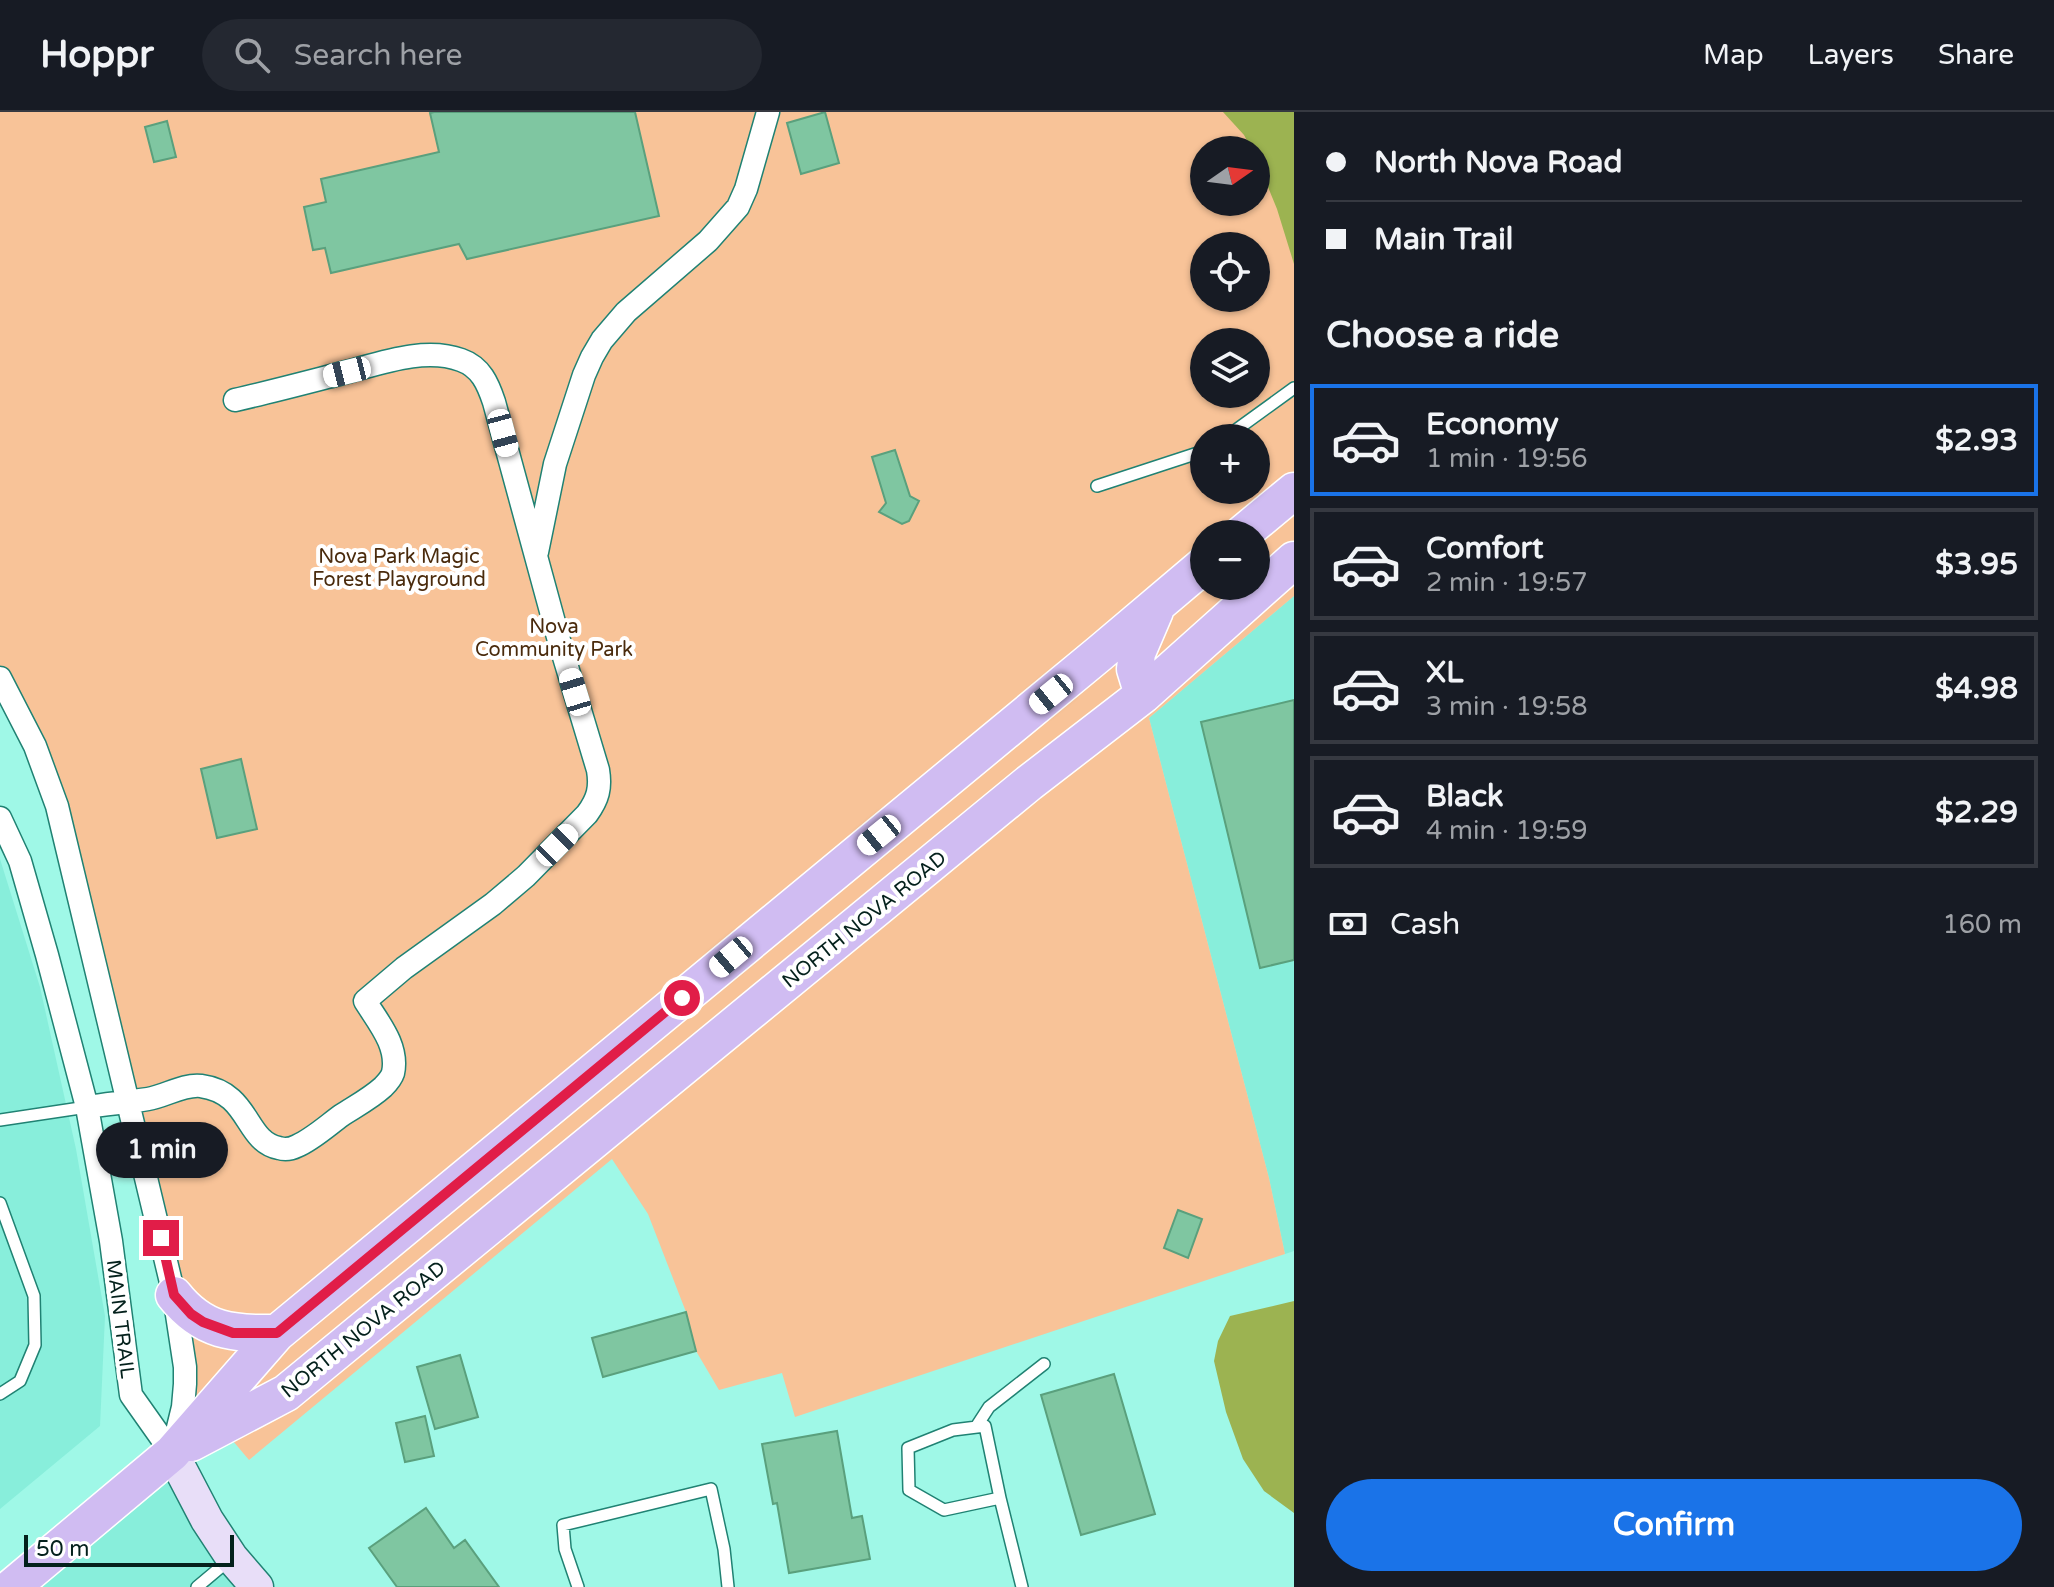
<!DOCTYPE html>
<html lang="en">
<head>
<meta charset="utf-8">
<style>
	:root { --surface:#171b24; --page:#242831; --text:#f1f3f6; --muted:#9ea1a6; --line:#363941; --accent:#1a73e8 }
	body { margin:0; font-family:"Varela Round",sans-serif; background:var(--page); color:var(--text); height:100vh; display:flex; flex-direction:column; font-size:30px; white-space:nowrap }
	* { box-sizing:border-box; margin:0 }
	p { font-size:26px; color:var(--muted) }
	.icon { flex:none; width:44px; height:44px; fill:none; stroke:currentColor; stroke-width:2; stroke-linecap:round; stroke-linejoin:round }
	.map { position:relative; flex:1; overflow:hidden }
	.details { display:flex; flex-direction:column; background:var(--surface); width:760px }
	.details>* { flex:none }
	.banner { display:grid; align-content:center; height:176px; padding:0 32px; background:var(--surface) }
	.needle { width:52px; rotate:76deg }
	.controls { position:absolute; left:1190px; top:24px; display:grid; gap:16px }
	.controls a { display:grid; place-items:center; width:80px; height:80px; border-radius:50%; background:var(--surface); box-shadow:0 2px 6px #0004; font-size:40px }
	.scale { position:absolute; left:24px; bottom:20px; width:210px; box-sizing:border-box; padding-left:8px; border:4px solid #04211c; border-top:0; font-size:22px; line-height:28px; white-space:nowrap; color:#04211c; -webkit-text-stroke:6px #fff; paint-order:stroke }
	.end { position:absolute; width:36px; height:36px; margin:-18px; border:10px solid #e11d48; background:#fff; box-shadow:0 0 0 4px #fff }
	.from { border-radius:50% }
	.bubble { position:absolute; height:56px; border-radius:28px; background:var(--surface); box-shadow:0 2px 6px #0004; font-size:26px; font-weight:700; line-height:56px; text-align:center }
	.car { position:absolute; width:24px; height:48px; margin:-24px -12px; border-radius:10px; box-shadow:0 0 6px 2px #0007; background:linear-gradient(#fff 24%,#345 0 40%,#fff 0 76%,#345 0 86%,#fff 0) }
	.banner b { display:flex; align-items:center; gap:28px; height:76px; font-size:30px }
	.banner b+b { border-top:2px solid var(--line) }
	.banner i { width:20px; height:20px; background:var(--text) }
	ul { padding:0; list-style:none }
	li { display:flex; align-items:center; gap:24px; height:112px; margin:0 16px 12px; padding:0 16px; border:4px solid var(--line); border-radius:0px }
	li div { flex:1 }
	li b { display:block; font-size:30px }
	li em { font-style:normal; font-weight:700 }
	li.on { border-color:var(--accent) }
	li>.icon { width:72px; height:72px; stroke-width:1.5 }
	h2 { padding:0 32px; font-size:36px; line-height:96px }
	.pay { display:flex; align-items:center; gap:20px; height:88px; padding:0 32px; font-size:30px }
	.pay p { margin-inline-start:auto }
	.button { display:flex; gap:16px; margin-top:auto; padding:16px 32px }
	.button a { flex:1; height:92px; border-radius:48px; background:var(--accent); color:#fff; font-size:32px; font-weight:700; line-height:92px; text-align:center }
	header { display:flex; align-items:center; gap:48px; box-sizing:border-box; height:112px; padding:0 40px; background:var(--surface); border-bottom:2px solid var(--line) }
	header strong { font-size:38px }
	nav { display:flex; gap:44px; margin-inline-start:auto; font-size:28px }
	.search { width:560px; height:72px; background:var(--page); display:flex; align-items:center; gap:20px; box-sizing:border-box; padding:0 28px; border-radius:44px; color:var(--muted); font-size:30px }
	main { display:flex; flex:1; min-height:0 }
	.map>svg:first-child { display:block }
	.built { fill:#88eedb }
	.green { fill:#f8c398; fill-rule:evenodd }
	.water { fill:#9cb351 }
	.building { fill:#7fc6a1; stroke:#5aa07d; stroke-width:2 }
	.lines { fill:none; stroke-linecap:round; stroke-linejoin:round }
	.lane-casing { stroke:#208273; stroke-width:14 }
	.street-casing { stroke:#208273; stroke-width:25 }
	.secondary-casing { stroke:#208273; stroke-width:35 }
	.primary-casing { stroke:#fff; stroke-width:39 }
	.lane { stroke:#fff; stroke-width:11 }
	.street { stroke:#fff; stroke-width:22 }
	.secondary { stroke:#e8def8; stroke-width:32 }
	.primary { stroke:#d0bcf2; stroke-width:36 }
	.route { stroke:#e11d48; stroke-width:10 }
	.labels { text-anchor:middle; stroke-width:8; stroke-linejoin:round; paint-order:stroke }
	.park-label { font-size:20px; fill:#4a2b0d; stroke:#fff }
	.street-label { font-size:20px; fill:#04211c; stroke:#fff }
</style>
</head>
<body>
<header>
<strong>Hoppr</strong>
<div class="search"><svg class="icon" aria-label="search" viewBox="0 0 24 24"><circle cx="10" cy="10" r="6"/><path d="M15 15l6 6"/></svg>Search here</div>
<nav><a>Map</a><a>Layers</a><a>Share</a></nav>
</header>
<main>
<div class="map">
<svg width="1294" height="1475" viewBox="0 0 1294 1475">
	<rect width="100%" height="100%" fill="#9ff8e7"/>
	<path class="built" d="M1294,484v655l-9,3 -16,-76 -120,-460z
		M0,747l40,128 36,162 29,167 -5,110 -100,83z
		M166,1365l26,50 19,28 -1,1 25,31h-200z"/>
	<path class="green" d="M0,0h1294v484l-145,122 120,460 16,76 -490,163 -13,-44 -63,17 -23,-39 -10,-39 -38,-98 -36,-55 -363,301 -64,-76 -105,-483 -80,-223zM1204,38h52v52h-52zM1204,134h52v52h-52zM1204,230h52v52h-52zM1204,326h52v52h-52zM1204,422h52v52h-52z"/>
	<path class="water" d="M1223,0h71v152l-17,-55 -21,-51v-8h-4l-8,-15z
		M1294,1189v212l-30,-22 -21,-32 -17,-47 -12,-51 4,-20 12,-25z"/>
	<path class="building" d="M434,0h201l24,104 -192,43 -8,-15 -128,29 -6,-25 -12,2 -9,-43 22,-5 -5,-23 118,-27 -9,-39z
		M825,0l14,51 -38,11 -14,-51z
		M167,9l9,36 -22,5 -9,-35z
		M895,338l15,46 9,5 -10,20 -7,3 -23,-12 7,-9 -14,-46z
		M1294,588v260l-34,8 -59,-246z
		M241,647l16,70 -40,9 -16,-69z
		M1178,1098l24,9 -14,39 -24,-10z
		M686,1200l10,39 -93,26 -11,-39z
		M460,1243l18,62 -43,12 -18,-62z
		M1114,1262l41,140 -74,21 -40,-140z
		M425,1304l9,40 -29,6 -9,-39z
		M837,1319l15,87 10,-2 8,43 -81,14 -12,-70 -4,1 -11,-60z
		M426,1396l28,40 11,-8 34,47h-102l-28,-39z"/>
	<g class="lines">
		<g class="lane-casing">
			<path id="lane" d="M1225,326l69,-50
				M1097,374l107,-35
				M0,1008l87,-13
				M0,1091l34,93 1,49 -15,36 -20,13
				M976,1315l13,-20 55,-43
				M1000,1386l-56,12 -35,-20 -1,-42 45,-18 32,-4 15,72 22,89
				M197,1475l31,-26
				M578,1475l-13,-38 -2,-24 148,-36 13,60 4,38"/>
		</g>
		<g class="street-casing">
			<path id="street" d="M537,440l18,-88 29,-89 8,-18 10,-17 24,-28 82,-71 30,-34 8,-18 22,-77
				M0,566l35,68 22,60 117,489 11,72v17l-2,23 -9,37
				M0,706l20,43 27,94 40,152 24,134 20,154 41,58
				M87,995c21,-3 41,-5 61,-8 18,-3 35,-15 53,-13 50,7 43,55 78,62 6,2 12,1 18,-2 16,-7 31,-21 45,-31 14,-9 29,-17 41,-28 4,-4 8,-8 10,-14 6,-27 -15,-51 -28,-72l39,-33 89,-64 33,-28 61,-62c11,-15 14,-26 11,-44l-40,-133 -64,-235c-6,-18 -13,-35 -33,-42 -38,-14 -85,5 -122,14 -35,9 -69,18 -104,26"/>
		</g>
		<g class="secondary-casing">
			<path id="secondary" d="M172,1341l35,67 25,38 25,29"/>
		</g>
		<g class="primary-casing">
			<path id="primary" d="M1242,422l52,-43
				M1143,583l-8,-26 2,-16 18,-42
				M174,1183c29,37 59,39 103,38
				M191,1331l95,-50 743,-610 114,-88 151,-135
				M12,1475l160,-134 105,-120 823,-680 104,-88"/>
		</g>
		<use href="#lane" class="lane"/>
		<use href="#street" class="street"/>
		<use href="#secondary" class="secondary"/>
		<use href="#primary" class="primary"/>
	</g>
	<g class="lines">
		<path class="route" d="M161,1126l13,57 17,19 12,8 30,11h44l405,-335"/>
	</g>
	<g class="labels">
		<g class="park-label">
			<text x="399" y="451">Nova Park Magic<tspan x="399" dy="23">Forest Playground</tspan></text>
			<text x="554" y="521">Nova<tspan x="554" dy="23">Community Park</tspan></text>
		</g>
		<g class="street-label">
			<text transform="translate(864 807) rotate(-39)" y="7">NORTH NOVA ROAD</text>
			<text transform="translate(121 1207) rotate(83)" y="7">MAIN TRAIL</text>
			<text transform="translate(363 1217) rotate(-39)" y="7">NORTH NOVA ROAD</text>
		</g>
	</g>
</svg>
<div class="controls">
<a><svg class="needle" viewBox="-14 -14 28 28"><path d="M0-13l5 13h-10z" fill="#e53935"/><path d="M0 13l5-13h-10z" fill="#9ea1a6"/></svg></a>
<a><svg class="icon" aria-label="locate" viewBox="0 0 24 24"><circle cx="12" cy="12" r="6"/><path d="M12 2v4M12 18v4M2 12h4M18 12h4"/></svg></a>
<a><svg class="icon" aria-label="layers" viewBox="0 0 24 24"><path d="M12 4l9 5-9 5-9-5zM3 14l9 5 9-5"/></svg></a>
<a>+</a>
<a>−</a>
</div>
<div class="scale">50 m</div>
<i class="end from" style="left:682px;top:886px"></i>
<i class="end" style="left:161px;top:1126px"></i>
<div class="bubble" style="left:96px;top:1010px;width:132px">1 min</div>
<i class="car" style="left:347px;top:260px;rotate:256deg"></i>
<i class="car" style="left:503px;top:321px;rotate:165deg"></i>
<i class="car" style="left:575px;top:580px;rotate:343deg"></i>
<i class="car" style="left:1051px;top:582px;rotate:231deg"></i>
<i class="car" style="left:879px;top:723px;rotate:231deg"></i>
<i class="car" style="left:557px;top:733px;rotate:45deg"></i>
<i class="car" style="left:731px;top:845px;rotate:230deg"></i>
</div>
<section class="details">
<div class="banner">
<b><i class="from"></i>North Nova Road</b>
<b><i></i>Main Trail</b>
</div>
<h2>Choose a ride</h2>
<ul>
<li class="on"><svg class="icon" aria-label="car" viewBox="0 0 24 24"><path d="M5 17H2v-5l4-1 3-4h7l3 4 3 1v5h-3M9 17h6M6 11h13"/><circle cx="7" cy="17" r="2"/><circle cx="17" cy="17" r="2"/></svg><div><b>Economy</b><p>1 min · 19:56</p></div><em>$2.93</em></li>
<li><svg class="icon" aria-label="car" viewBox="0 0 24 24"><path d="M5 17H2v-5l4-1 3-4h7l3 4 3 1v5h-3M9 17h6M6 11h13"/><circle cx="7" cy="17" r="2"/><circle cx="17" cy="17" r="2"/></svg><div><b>Comfort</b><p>2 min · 19:57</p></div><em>$3.95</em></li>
<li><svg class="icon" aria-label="car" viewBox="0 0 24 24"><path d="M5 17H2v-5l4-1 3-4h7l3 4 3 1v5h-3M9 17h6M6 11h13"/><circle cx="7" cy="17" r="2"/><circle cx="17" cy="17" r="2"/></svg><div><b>XL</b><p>3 min · 19:58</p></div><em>$4.98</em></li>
<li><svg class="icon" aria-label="car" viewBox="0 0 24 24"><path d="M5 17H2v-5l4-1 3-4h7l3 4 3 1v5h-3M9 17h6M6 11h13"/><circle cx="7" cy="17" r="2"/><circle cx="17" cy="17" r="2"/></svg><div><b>Black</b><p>4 min · 19:59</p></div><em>$2.29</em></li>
</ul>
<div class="pay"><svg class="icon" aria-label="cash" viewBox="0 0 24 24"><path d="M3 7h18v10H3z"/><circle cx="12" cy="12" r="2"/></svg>Cash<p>160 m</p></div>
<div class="button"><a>Confirm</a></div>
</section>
</main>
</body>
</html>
